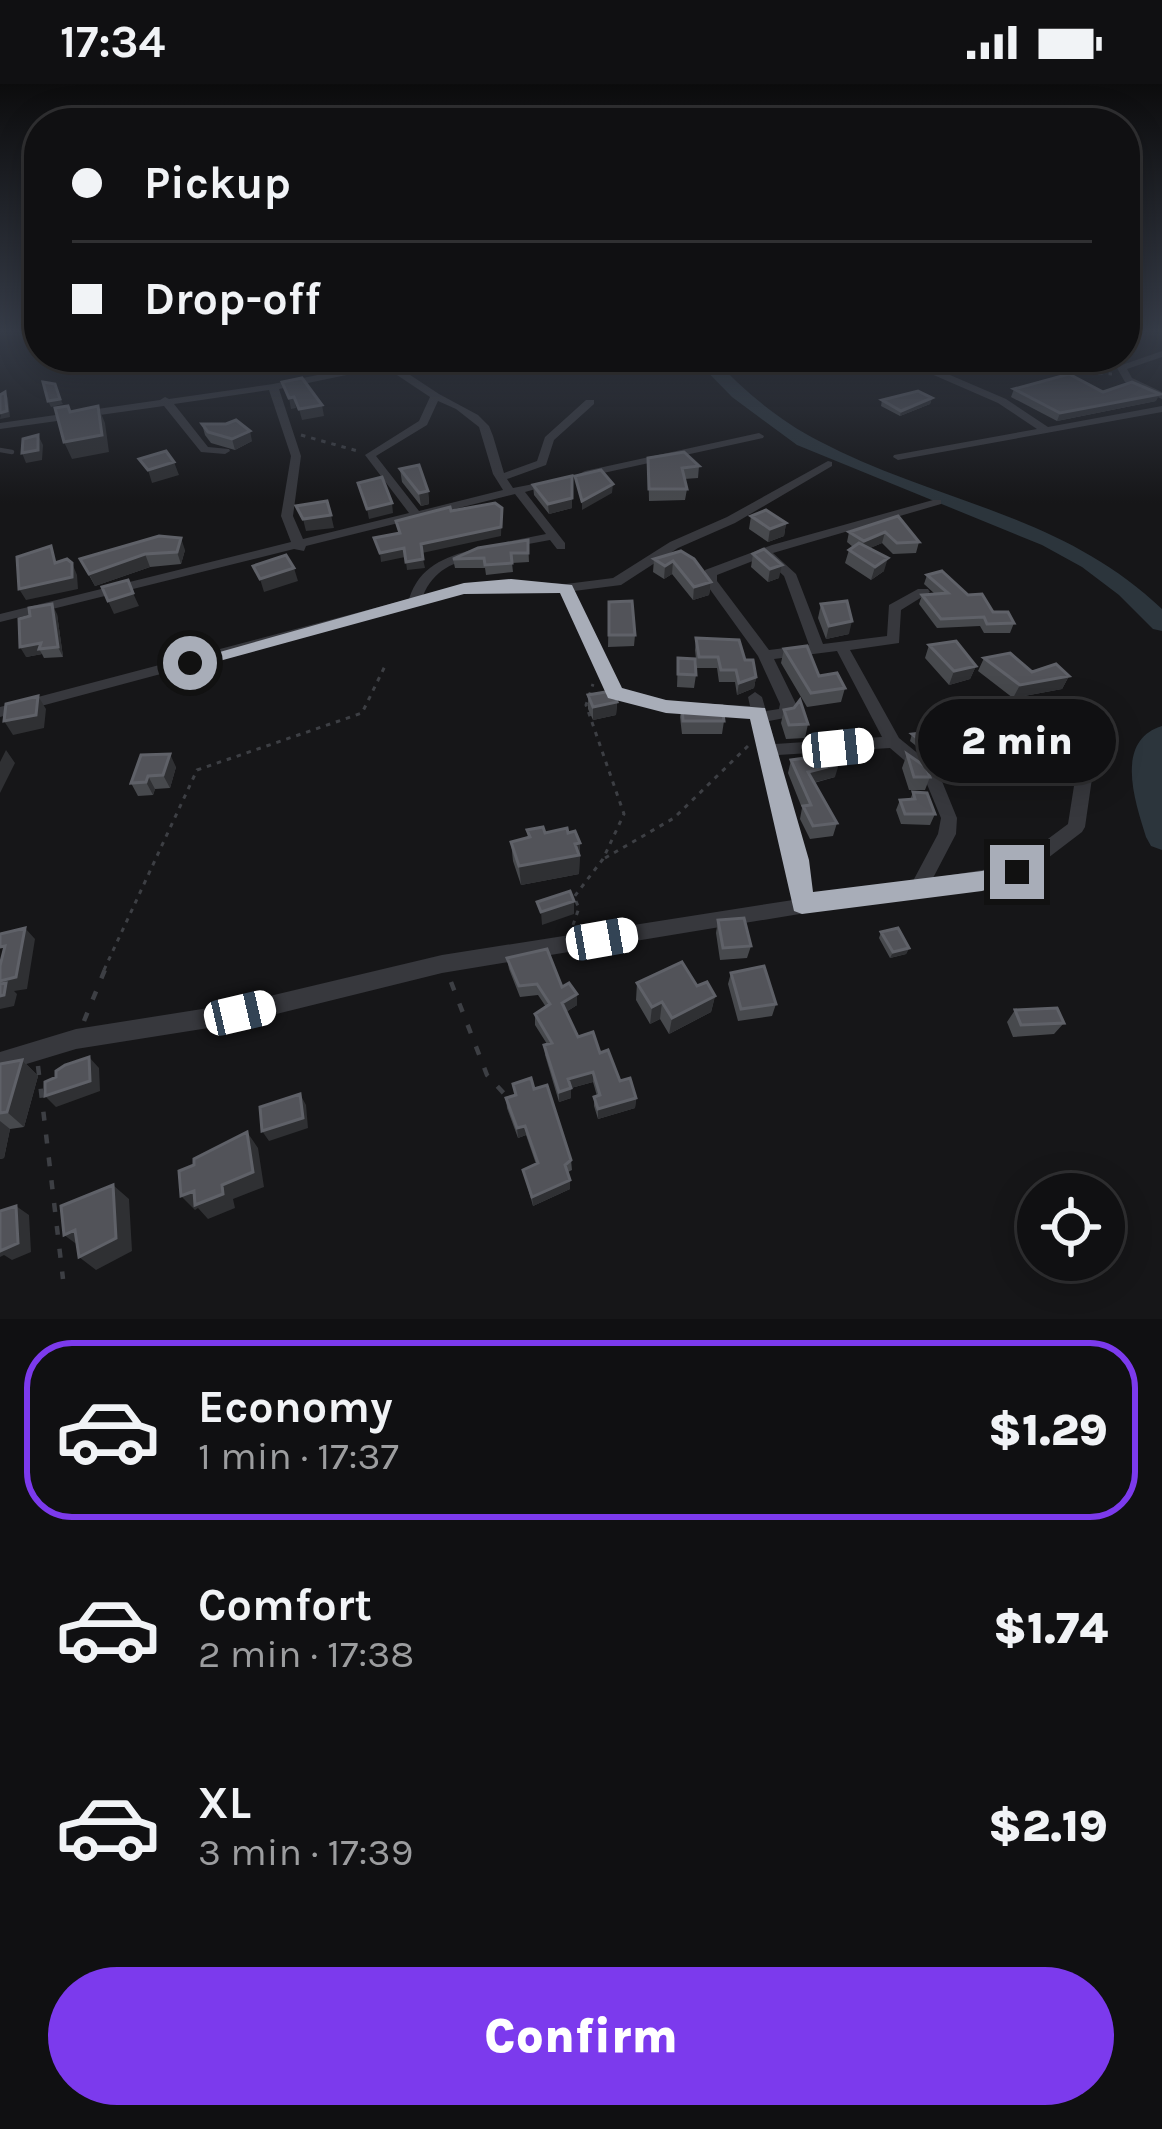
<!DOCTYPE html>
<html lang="en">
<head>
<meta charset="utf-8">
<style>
	:root { --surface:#101012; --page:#19191b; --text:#f1f3f6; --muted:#9c9d9f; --line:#303032; --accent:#7c3aed }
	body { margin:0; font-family:Karla,sans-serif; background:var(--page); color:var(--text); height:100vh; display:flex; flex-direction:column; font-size:45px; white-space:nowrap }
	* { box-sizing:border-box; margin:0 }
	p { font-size:39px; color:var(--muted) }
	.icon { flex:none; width:66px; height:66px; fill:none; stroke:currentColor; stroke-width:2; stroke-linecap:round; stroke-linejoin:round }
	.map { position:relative; height:1235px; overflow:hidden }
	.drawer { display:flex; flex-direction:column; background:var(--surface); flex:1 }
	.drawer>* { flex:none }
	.guide { position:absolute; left:24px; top:24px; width:1116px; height:264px; border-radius:48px; box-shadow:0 6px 30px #0003,0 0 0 3px var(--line); display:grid; align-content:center; height:264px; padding:0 48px; background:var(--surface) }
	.tools { position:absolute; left:1017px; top:1089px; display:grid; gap:24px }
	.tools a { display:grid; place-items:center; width:108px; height:108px; border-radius:50%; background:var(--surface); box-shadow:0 6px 30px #0003,0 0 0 3px var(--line); font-size:60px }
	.end { position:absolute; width:54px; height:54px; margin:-27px; border:15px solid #a8adb8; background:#111; box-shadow:0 0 0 6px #111 }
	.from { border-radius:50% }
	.bubble { position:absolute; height:84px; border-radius:42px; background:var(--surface); box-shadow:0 6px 30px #0003,0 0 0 3px var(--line); font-size:39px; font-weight:800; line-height:84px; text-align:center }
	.car { position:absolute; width:36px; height:72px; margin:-36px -18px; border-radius:15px; box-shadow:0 0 9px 3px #0007; background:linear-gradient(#fff 24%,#345 0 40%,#fff 0 76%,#345 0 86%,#fff 0) }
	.guide b { display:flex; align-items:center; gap:42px; height:114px; font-size:45px }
	.guide b+b { border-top:3px solid var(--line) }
	.guide i { width:30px; height:30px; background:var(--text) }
	ul { padding:21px 0 0; list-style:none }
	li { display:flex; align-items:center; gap:36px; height:180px; margin:0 24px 18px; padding:0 24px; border:6px solid transparent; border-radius:48px }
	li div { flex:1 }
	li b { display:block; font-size:45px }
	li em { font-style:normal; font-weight:800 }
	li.on { border-color:var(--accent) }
	li>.icon { width:108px; height:108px; stroke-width:1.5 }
	.primary-button { display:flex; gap:24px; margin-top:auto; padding:24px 48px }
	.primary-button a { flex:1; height:138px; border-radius:72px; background:var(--accent); color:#fff; font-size:48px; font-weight:800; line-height:138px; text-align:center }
	.status { display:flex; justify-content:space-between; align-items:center; height:84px; padding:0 60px; background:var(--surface); direction:ltr }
	.status svg { height:33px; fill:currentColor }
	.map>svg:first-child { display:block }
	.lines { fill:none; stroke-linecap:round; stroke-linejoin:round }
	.river { fill:#2c353c; fill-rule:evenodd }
	.path-far1 { stroke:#3d3f44; stroke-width:3; stroke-dasharray:4.5 6; stroke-linecap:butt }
	.path { stroke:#3d3f44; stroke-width:4.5; stroke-dasharray:9 14; stroke-linecap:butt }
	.lane { stroke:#37383d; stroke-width:4.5 }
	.street { fill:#37383d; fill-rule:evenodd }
	.wall { fill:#47494d }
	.shaded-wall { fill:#2f3033 }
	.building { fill:#525359; stroke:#5f6168; stroke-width:3 }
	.route { fill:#a8adb8 }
</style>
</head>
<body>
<div class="status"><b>17:34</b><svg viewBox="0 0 49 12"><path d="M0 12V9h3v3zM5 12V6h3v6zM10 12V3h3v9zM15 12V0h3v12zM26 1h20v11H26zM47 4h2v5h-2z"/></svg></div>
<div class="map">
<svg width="1162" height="1235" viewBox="0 0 1162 1235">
	<rect width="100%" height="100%" fill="#161618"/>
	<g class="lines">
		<path class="river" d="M693,273h19c31,33 66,63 107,84 118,62 242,72 343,168v22l-9,-2 -34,-34 -37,-28 -40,-22 -245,-100 -65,-48z
			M1162,642v124l-11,-4 -5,-9c-10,-33 -33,-96 16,-111z"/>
		<path class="path-far1" d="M1027,273l41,14 44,3
			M301,351l60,17
			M605,774l69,-40 76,-74
			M573,841l6,-17 -5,-11 29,-38 21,-45 -38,-109 7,-21
			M104,886l93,-200 165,-57 23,-47"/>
		<path class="path" d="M451,898l36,93 23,25
			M84,937l22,-54
			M38,982l25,213"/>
		<path class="lane" d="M0,366l12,2"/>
		<path class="street" d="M1162,267v6l-35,12 5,9 30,14v7l-37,-17 -8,-14 2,-2z
			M407,273h19l-31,8 44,29 39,21 11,11 4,10 11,37 33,-12 8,-24 41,-37h8v4l-40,36 -8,25 -39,14 6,9 41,-8v4l-29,8 40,51v6h-8l-7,-9 -44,8v-6l40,-8 -31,-40 -209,52 -2,5 -10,-2 -294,73v-8l291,-72 -10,-26 10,-60 -22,-66 -95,14 34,43 21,2 1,2 -5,3 -24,-2 -37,-46 -164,23v-6l160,-23 5,-3 4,2 104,-15zM385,283l45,30 -11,24 -54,34 44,58 -106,26 -10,-23 8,-60 -22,-67zM438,317l18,8 23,18 14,47 10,16 -84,21 -43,-55 51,-31z
			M918,273h11l-7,6 84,36 42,28 114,-21v6l-264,48 -5,-3 1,-2 143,-26 -39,-26 -85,-37 -2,-2z
			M759,349l5,3 -1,2 -178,39 -6,-3 6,-3z
			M828,377l4,1v4l-97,57 -57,25 -57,37 -47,6 46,98 46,13 84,4 -2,-9 7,-5 7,5 4,14 13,-2 1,-5 -22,-48 -54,-75 1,-11 67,-25 161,-45h8v4l-168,49 23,21 27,70 64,-8 2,-31 29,-16h10l2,3 -29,18 -2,33 -49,7 49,88 38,31 20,49 -1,16 -23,44 80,-13 55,-41 17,-108 8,-5 5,1 3,4 -16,111 -3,5 -59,45 -581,96 -202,50 -164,26 -76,23v-20l76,-23 164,-26 202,-48 351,-55 -5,-39 -36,-144 -86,-5 -57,-15 -48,-105 -50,-3 -47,4 -464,124v-10l409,-108c10,-32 35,-42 66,-50l6,4 -2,3c-25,6 -46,14 -56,40l41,-11 47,-4 55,3 47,-6 57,-36 57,-25zM763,473l21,19 25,69 -40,5 -52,-69v-6zM837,567l45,86 -107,7 -6,-23 21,-4 6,-13 -22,-45zM890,664l34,29 17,41 -3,16 -25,47 -102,16 -5,-36 -28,-106z"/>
	</g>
	<path class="wall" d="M979,273h50l-2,7 -30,9 -20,-10z
		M1014,305l89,3 53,9 -99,20 -46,-24z
		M932,314l-2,6 -30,12 -19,-10 1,-6z
		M202,340h24l26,17 -17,9 -24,-7 -6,-8z
		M648,374l51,8 -1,12 -14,1 3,10 -2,11 -36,1z
		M400,385l28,22 1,13 -8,2 -19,-24z
		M572,392v32l-23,6 -15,-19 -1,-10z
		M751,432l35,7 -2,13 -16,6 -19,-13z
		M898,432l21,26 -3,11 -23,1 -11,-11 -12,5 14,23 -13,9 -26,-17 4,-13 4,-3 -6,-5 2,-10z
		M528,456l1,22 -17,1 1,9 -27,3 -1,-7h-30l-2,-9z
		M185,466l-4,14 -31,3 -55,19 -15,-27z
		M681,467l30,31 -2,13 -16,5 -21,-26 -8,5 -11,-7 1,-13z
		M753,470l26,24 -11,4 -17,-15z
		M927,491l41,20 46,28 -4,10h-26l-4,-7 -43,2 -18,-24 3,-9 13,-1 -11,-10z
		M609,518l26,33 -1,11 -26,1z
		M821,520l28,30 -23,5 -8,-21z
		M57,530l6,43 -19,1 -2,-4 -16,3z
		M696,554l49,22 11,17 -2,11 -17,7 -2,-13h-16l-2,-14h-20l-2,-18z
		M929,561l47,21 -6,13 -21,6 -24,-27z
		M784,565l35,27 26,12 -4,14 -34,5 -26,-44z
		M678,574l18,17 -2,13 -17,-1z
		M984,574l48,14 37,4 -7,13 -49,9 -35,-27z
		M588,611l29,7 -1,13 -23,5 -5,-11z
		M682,620l42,17 -2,13h-40l-2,-17z
		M784,626l24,14 -3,14 -19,1 -5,-16z
		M912,650l20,4 19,15 -3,7 -13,1 -25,-20z
		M806,661l29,32 -21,6 23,40 -4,13 -23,3 -10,-20 2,-11 -14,-35 3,-13 12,-1z
		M907,670l23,23 -5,13h-16l-7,-22z
		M141,671l35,12 -6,21 -15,1 -2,6 -15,1 -7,-13z
		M913,708l22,22 -5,11 -29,-1 -5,-14 4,-10h10z
		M527,746l18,3h23l12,10 -1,31 -58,11 -8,-24 -2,-19 17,-4z
		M718,836l33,26 -4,12 -27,2 -4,-27z
		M881,848l28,16 -3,6 -16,4 -11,-20z
		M507,874l55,29 15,18 -11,7 12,25 22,16 20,28 16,17 -1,10 -37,11 -4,-13v-9l3,-1 -4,-14 -22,6v10l-12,4 -14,-47 -1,-10 3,-1 -12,-19v-11l11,-7 -8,-12 -18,2 -11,-28z
		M731,889l45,31 -4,12 -34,5 -10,-37z
		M637,899l60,3 18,10 -4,16 -42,22 -9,-15 -10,5 -14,-24z
		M1015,926l49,13 -10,11 -41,3 -6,-15z
		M22,976l16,16 -14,51 -14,2 -6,29 -4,1v-95z
		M534,1005l37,71 1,10 -4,2 2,17 -37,17 -10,-36 13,-6 -10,-29 -8,3 -11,-30 -1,-10z"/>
	<path class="shaded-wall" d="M438,273h31l-48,14 -1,-9z
		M1023,273h6l-2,7 -30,9 3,-9z
		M5,308l3,6 2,19 -10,2z
		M1160,310l-4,7 -99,20 3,-8z
		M294,313l2,11 -5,1 -2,-11z
		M932,314l-2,6 -30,12 1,-5z
		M60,315l3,5 -12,3 -3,-6z
		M322,321l2,11 -22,4 -3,-11z
		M98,322l7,17 4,29 -37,7 -8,-17z
		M250,347l2,10 -17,9 -3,-11z
		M38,351l5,10 -1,15 -16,3 -4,-10z
		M174,378l5,13 -27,8 -4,-13z
		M613,400l-1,9 -30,17v-9z
		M428,407l1,13 -8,2 -2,-13z
		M572,414v10l-23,6 -1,-10z
		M392,419l1,10 -24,6 -2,-10z
		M502,424l-1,28 -79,17 -1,-9z
		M331,431l3,13 -28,3 -3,-12z
		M786,439l-2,13 -16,6 2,-13z
		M885,448l-3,11 -21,9 3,-11z
		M181,454l4,12 -4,14 -4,-12z
		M404,464l1,9 -24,5 -1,-9z
		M145,470l5,13 -55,19 -6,-12z
		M888,474l-4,13 -13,9 4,-13z
		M423,475l2,9 -18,2 -1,-8z
		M673,477l-1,13 -8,5 1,-13z
		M72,479l5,12 1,14 -52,11 -7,-11z
		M782,481l-3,13 -11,4 2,-13z
		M294,484l4,13 -34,11 -4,-13z
		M711,498l-2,13 -16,5 1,-13z
		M133,509l6,13 -25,8 -6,-13z
		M52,520l5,10 6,43 -5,-10z
		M852,537l-3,13 -23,5 3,-13z
		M41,559l-2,6 3,5 -16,3 -6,-10z
		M976,582l-6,13 -21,6 5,-14z
		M1069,592l-7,13 -49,9 7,-13z
		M756,593l-2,11 -17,7 2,-12z
		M38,612l8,13 -2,19 -31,7 -9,-14z
		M617,618l-1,13 -23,5v-13z
		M6,666l9,13 -15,30v-31z
		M170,670l6,13 -6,21 -7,-13z
		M839,680l-4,13 -31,8 4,-13z
		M148,692l7,13 -2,6 -7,-13z
		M580,759l-1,31 -58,11 -2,-19z
		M574,817v13l-32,11 -1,-13z
		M25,844l10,11 -8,50 -13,2 3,3 -3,12 -14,3v-28z
		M909,864l-3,6 -16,4 3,-6z
		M577,910v11l-14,9 -1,-11z
		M715,912l-4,16 -42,22 3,-16z
		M662,918l-2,17 -10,5 2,-17z
		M89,973l10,11 1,23 -44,16 -11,-11z
		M22,976l16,16 -14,51 -17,-15z
		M593,988v10l-22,6v10l-12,4v-10l9,-13z
		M300,1010l6,11 2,23 -39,13 -7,-10z
		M636,1014l-1,10 -37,11v-10z
		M0,1037l10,8 -6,29 -4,1z
		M525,1042l1,9 -8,3 -1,-10z
		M247,1048l11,16 6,39 -31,12 2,9 -27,11 -10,-11 -3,2 -14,-14 13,-5 28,-6z
		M570,1096v9l-37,17 -1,-9z
		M113,1101l16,14 3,52 -36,19 -17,-13z
		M16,1122l13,9 2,37 -19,8 -8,-5 -4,2v-12z
		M75,1146l7,18 -18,-13z"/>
	<path class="building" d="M416,273h22l-18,5z
		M986,273h37l-23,7z
		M1069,290l34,18 29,-10 28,12 -100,19 -46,-24z
		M302,294l20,27 -23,4 -5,-12 -5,1 -7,-16z
		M43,298l12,2 5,15 -12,2z
		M918,307l14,7 -31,13 -19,-11z
		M5,308l2,19 -7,2v-18z
		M68,322l2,6 28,-6 4,29 -38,7 -9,-34z
		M236,336l14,11 -18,8 -24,-7 -6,-8h24z
		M38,351v15l-16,3 1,-14z
		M166,367l8,11 -26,8 -9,-11z
		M684,368l15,14 -17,2 5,21h-38l-1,-31z
		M419,381l9,26 -9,2 -19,-24z
		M601,386l12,14 -31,17 -7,-25z
		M572,392v22l-24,6 -15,-19z
		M382,393l10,26 -25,6 -9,-26z
		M327,417l4,14 -28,4 -7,-13z
		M495,419l7,5 -1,19 -80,17 2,15 -17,3 -2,-14 -24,5 -6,-15 26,-5 -4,-12 54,-14 1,4z
		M766,426l20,13 -16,6 -19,-13z
		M898,432l21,26 -22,1 -12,-11 -21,9 -15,-9z
		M159,452l22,2 -4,14 -32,2 -56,20 -9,-15z
		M528,456v13h-17l1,10 -27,2 -1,-7 -31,1 25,-11z
		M859,459l29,15 -13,9 -26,-17z
		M51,462l4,17 12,-4 5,4v14l-53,12 -2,-32z
		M764,465l18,16 -12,4 -17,-15z
		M681,467l13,8 17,23 -17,5 -21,-26 -8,5 -11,-7z
		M286,471l8,13 -34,11 -7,-13z
		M942,487l26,24 14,-1 11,18h15l6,11 -27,1 -3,-7 -43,2 -19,-24 26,-2 -21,-18z
		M128,496l5,13 -25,8 -6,-14z
		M632,517l3,34h-26v-33z
		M847,517l5,20 -23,5 -8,-22z
		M52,520l6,43 -19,2 2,-6 -21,4 -1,-28 11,-3 -1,-8z
		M696,554l43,2 6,20h8l3,17 -17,6 -3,-13h-15l-3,-13h-19z
		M956,557l20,25 -22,5 -25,-26z
		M807,562l12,30 18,-3 8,15 -34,5 -27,-44z
		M1010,569l22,19 24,-8 13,12 -49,9 -36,-27z
		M678,574l17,1 1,16 -18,-1z
		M612,607l5,11 -24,5 -5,-12z
		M38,612l-2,19 -32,6 2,-17z
		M800,616l8,24 -19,1 -5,-15 10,-2z
		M682,620l40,2 2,15h-41z
		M929,648l3,6 10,-1 9,16 -13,2 -26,-21z
		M828,659l11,21 -31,8 29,51 -24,3 -10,-20 8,-1 -20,-45 21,-3 -6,-12z
		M170,670l-7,21 -15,1 -2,6 -15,1 10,-28z
		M907,670l19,13 4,10h-16z
		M913,708l14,1 8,21h-30l-5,-14 15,-1z
		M543,743l2,6 22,-5 1,5 7,-2 5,12 -5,1 4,11 -60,11 -8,-24 19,-5 -3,-7z
		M570,807l4,10 -33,11 -4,-10z
		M744,834l7,28 -28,2 -5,-28z
		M25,844l-9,49 -16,4v-15l5,-20 -5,1v-13z
		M898,844l11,20 -16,4 -12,-20z
		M547,865l15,38 7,-4 8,11 -15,9 16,34 15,-5 7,21 8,-3 12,31 10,-3 6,20 -38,11 -4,-12 6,-2 -7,-23 -25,7 3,9 -12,4 -15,-47 8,-2 -17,-29 15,-10 -13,-20 -18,2 -12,-28z
		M682,878l15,24 10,-4 8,14 -43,22 -10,-16 -10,5 -15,-24z
		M764,882l12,38 -35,5 -10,-36z
		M6,899l-2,12 -4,1v-12z
		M1057,924l7,15 -43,2 -6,-15z
		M89,973l1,24 -45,15v-14l11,-5v-6l9,-6z
		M22,976l-15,52 -7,1v-49z
		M531,994l3,11 13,-4 24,75 -6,5 5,15 -38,17 -9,-27 15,-7 -13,-37 -8,2 -11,-30 10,-3 -3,-11z
		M300,1010l3,24 -41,13 -2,-24z
		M247,1048l6,40 -31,13 1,9 -28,11 -1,-14 -13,5 -2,-25 15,-6v-6z
		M113,1101l3,53 -37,19 -4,-27 -11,5 -3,-29z
		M16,1122l2,37 -18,8v-40z"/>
	<linearGradient id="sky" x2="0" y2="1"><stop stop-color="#0c0c0d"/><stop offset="0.59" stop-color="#363c48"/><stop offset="1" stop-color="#363c48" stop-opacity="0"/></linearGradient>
	<rect width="1162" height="419" fill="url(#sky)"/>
	<path class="route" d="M511,495l61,6 50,103 44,12 99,8 44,152 4,32 169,-21 35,-9 12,10 -4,6 -43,13 -180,23 -8,-3 -44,-192 -84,-6 -58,-15 -48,-105 -96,1 -274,75 -9,-6 283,-80z"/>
</svg>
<div class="tools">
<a><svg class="icon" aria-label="locate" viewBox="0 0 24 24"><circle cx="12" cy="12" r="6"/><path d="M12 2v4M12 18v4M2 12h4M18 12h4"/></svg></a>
</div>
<i class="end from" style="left:190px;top:579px"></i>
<i class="end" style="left:1017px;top:788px"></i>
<div class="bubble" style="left:918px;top:615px;width:198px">2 min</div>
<i class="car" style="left:838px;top:664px;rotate:84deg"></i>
<i class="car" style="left:602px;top:855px;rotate:80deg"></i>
<i class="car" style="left:240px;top:929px;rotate:77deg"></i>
<div class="guide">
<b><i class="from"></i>Pickup</b>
<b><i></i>Drop-off</b>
</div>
</div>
<section class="drawer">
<ul>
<li class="on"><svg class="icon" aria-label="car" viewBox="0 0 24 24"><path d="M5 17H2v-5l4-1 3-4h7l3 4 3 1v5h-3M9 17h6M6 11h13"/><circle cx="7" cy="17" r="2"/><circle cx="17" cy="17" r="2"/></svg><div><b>Economy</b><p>1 min · 17:37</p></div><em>$1.29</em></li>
<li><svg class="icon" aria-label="car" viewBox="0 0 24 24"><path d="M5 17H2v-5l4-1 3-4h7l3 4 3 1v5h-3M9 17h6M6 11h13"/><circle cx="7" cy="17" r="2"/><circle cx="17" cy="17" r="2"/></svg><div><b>Comfort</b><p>2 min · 17:38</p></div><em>$1.74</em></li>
<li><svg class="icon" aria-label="car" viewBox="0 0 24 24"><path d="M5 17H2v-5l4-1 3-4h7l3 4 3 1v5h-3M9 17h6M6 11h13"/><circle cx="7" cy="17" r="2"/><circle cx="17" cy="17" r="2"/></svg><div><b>XL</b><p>3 min · 17:39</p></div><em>$2.19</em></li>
</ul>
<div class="primary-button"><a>Confirm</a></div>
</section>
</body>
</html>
